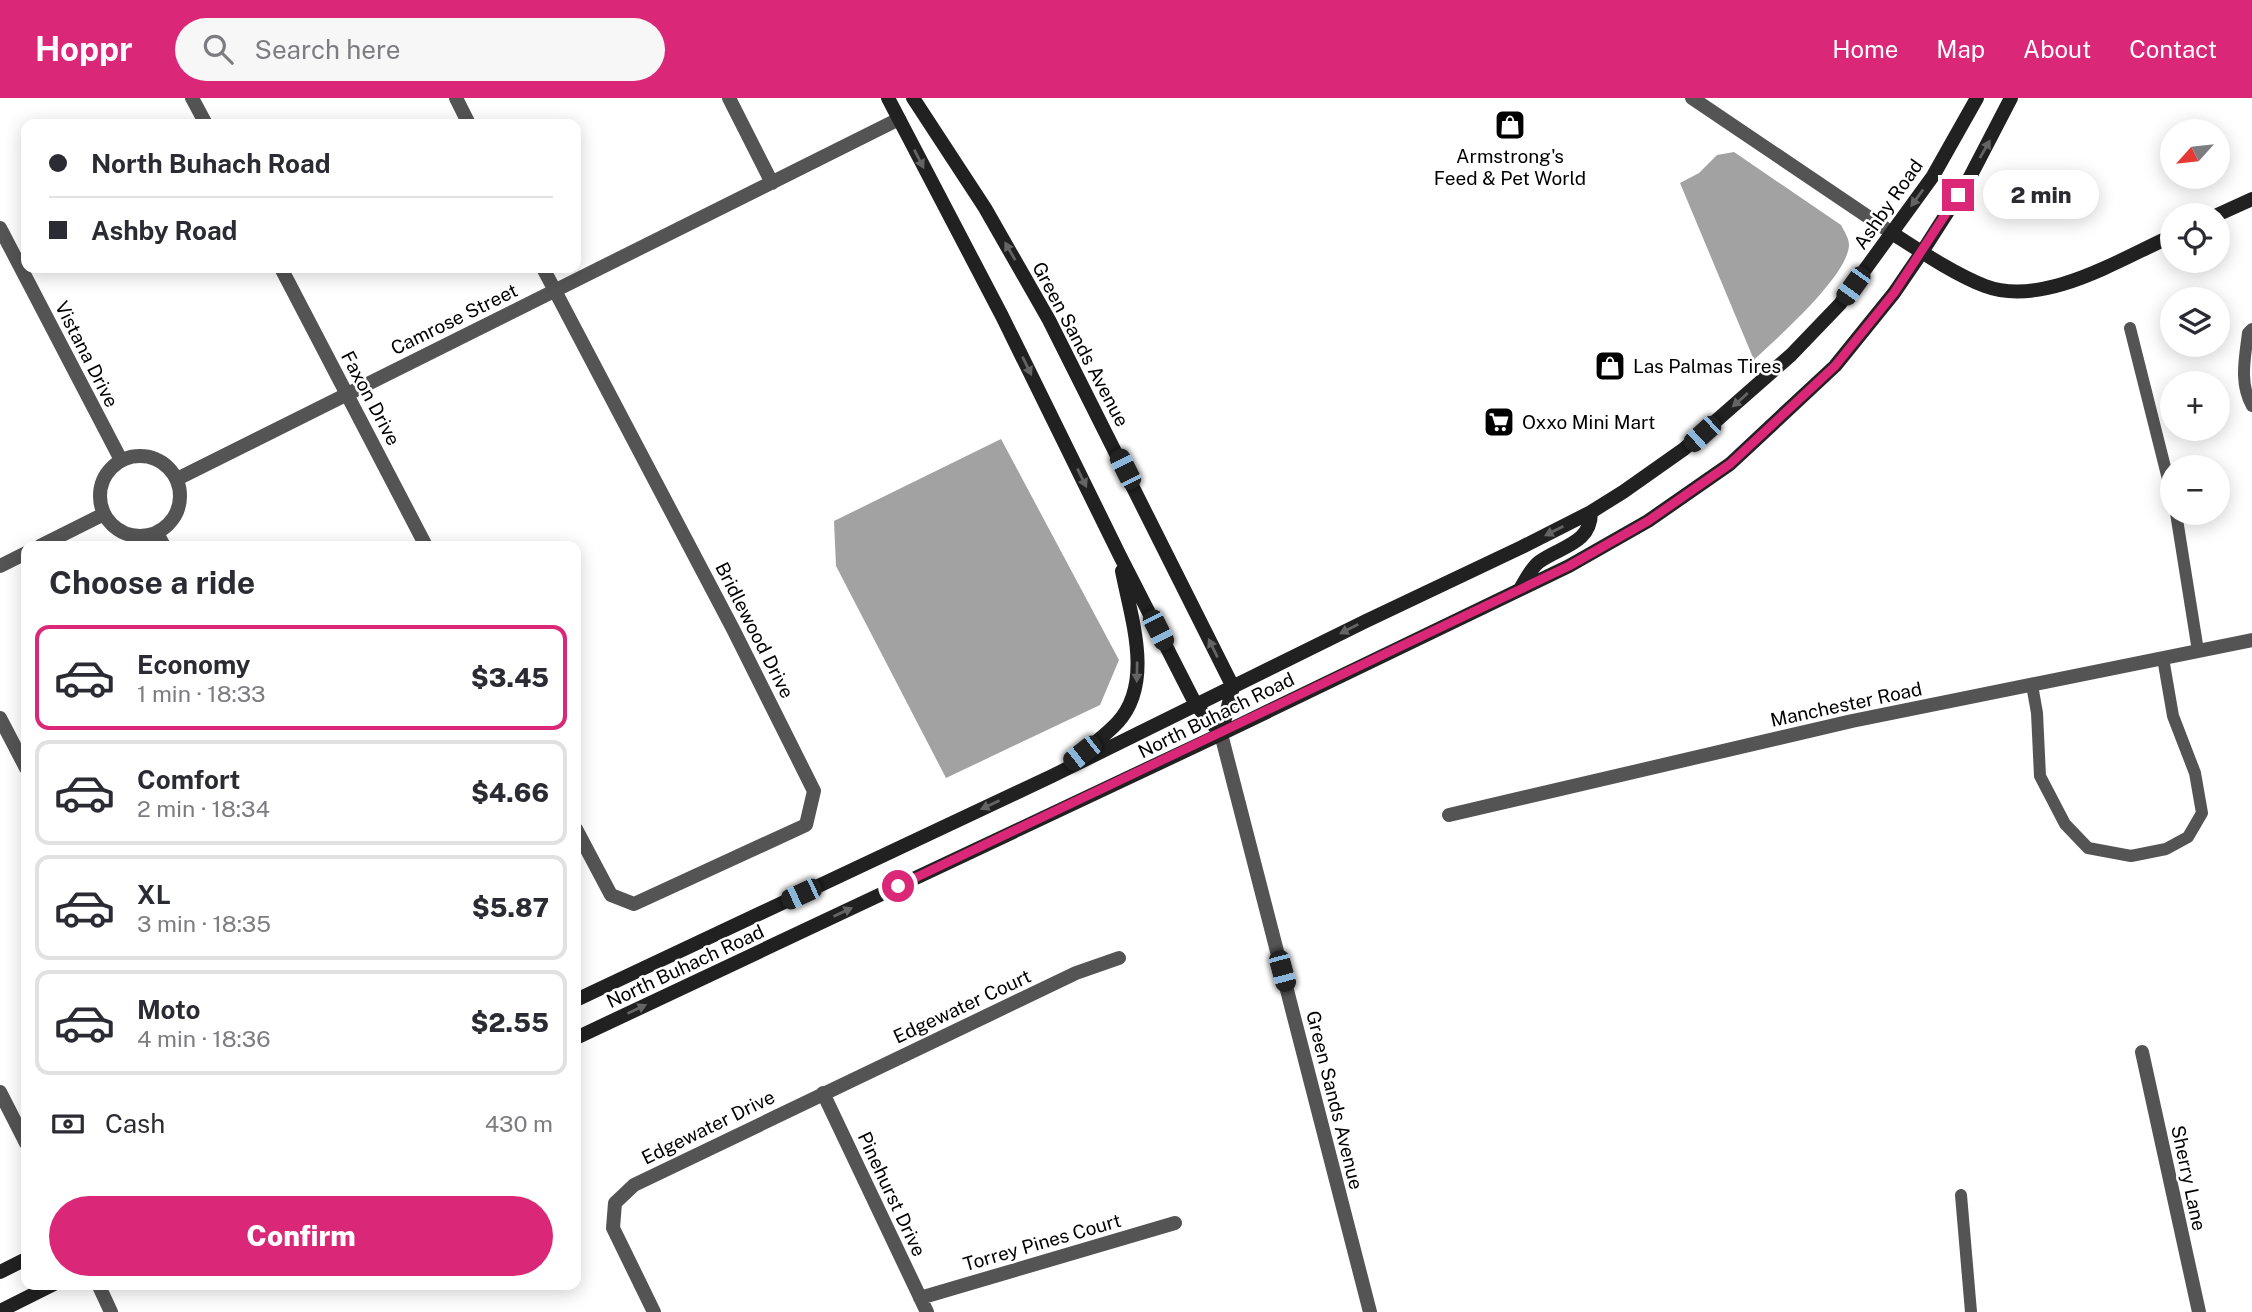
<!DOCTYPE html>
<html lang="en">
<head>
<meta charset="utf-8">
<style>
	:root { --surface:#fff; --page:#f7f7f7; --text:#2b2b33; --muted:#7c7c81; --line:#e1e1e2; --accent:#db2777 }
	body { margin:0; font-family:"Public Sans",sans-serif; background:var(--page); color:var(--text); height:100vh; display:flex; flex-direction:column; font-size:26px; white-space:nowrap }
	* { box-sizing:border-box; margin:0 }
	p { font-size:23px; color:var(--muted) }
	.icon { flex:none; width:38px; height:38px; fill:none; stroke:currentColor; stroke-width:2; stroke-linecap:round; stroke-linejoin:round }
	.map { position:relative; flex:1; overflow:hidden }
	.panel { position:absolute; left:21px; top:443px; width:560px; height:749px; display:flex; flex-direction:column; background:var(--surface); border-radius:14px; box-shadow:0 4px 18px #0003 }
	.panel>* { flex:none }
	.top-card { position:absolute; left:21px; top:21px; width:560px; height:154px; border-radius:14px; box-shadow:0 4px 18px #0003; display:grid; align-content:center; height:154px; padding:0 28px; background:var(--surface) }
	.needle { width:46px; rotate:243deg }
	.fabs { position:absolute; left:2160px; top:21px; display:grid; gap:14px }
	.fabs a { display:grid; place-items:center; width:70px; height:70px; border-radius:50%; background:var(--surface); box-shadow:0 4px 18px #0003; font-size:35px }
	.end { position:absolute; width:32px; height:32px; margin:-16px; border:9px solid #db2777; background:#fff; box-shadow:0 0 0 4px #fff }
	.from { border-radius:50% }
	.bubble { position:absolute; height:49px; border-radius:24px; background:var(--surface); box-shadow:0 4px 18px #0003; font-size:23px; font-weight:800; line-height:49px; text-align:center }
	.car { position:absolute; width:21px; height:42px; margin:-21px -10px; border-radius:9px; box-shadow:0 0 5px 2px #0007; background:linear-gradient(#222 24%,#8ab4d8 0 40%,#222 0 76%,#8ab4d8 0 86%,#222 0) }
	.top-card b { display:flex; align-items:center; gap:24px; height:66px; font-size:26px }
	.top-card b+b { border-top:2px solid var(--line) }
	.top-card i { width:18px; height:18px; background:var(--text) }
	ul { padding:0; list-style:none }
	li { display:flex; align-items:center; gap:21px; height:105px; margin:0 14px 10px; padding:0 14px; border:4px solid var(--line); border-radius:14px }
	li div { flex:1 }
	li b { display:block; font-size:26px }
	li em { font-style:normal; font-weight:800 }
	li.selected { border-color:var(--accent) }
	li>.icon { width:63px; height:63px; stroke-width:1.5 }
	h2 { padding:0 28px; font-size:32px; line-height:84px }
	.pay { display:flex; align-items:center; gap:18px; height:77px; padding:0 28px; font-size:26px }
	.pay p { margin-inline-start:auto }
	.cta { display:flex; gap:14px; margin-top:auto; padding:14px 28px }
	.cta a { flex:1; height:80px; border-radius:42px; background:var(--accent); color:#fff; font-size:28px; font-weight:800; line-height:80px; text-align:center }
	header { display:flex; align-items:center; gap:42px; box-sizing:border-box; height:98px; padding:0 35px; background:var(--accent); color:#fff }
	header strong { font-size:33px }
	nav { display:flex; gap:38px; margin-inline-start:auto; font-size:24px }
	.search { width:490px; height:63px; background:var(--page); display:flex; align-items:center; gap:18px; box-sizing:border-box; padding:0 24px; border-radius:38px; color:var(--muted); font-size:26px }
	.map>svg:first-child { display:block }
	.water { fill:#a2a2a2 }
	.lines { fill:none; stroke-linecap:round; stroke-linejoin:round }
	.lane { stroke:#545454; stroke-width:12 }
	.street { stroke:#545454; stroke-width:14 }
	.secondary { stroke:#212121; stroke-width:14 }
	.oneway { fill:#646464 }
	.route { stroke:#db2777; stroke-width:9 }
	.labels { text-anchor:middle; stroke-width:5; stroke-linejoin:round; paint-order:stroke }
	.poi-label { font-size:19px; fill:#000; stroke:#fff; text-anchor:start }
	.street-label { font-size:19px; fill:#000; stroke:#fff }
</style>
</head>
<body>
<header>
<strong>Hoppr</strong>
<div class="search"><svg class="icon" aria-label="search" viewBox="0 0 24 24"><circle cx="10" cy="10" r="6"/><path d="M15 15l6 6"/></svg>Search here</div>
<nav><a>Home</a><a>Map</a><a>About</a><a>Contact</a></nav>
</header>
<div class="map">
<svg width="2252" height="1214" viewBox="0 0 2252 1214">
	<rect width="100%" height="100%" fill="#fff"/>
	<path class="water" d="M1734,54l107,73c3,6 8,13 8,20 -1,31 -72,93 -95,115l-74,-177 19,-10 18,-18z
		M1001,341l118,221 -19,45 -154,73 -110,-212 -2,-45z"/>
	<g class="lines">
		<path class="lane" d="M2130,230l42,167
			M2252,231l-4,4c-3,25 -9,50 4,73
			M2176,415l22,138
			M2032,587l5,28 3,63 25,48 23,24 43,8 35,-7 22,-12 14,-24 -7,-40 -22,-57 -10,-58
			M1961,1097l10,117"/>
		<path class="street" d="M192,0l14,26
			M456,0l13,26
			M729,0l43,85
			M1692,0l200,135
			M0,130l121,232
			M281,170l145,278
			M543,170l190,361 81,162 -8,34 -172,79 -23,-9 -35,-66
			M100 398a40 40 0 1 1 80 0a40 40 0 1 1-80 0Z
			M177,381l722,-360
			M157,435l7,13
			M40,448l64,-32
			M0,468l26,-13
			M0,620l26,50
			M1221,636l149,578
			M1449,717l403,-94 400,-81
			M2142,954l57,260
			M0,994l26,51
			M823,995l104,219
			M98,1186l13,28
			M920,1200l255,-75
			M654,1214l-41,-84 2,-25 19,-18 442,-212 43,-15"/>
		<path class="secondary" d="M888,0l114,218 118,240 76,149 25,29
			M913,0l72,110 64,112 184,367 -12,47
			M2217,117l35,-16
			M1892,135c28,18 62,41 93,53 58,22 135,-27 187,-50
			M1520,491c5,-8 11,-21 19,-27 22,-16 52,-18 52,-50
			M1077,659c14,-11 29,-22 41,-35 36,-40 13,-104 4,-151
			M576,902l476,-224 314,-155 156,-74 69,-35 32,-20 61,-43 107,-94 49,-51 93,-128 44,-78
			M576,940l645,-304 348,-168 79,-45 82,-57 105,-98 59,-73 28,-41 48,-75 41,-79
			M0,1174l26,-13
			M0,1213l54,-27"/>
	</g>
	<defs><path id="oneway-solid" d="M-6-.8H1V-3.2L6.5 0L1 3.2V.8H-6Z" transform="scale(1.75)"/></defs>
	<g class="oneway">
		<use href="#oneway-solid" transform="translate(1985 51) rotate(-60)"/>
		<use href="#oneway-solid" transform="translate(919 61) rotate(63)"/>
		<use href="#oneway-solid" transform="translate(1917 100) rotate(126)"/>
		<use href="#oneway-solid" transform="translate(1010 153) rotate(-120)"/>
		<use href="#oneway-solid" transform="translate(1027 268) rotate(64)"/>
		<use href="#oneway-solid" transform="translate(1740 302) rotate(138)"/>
		<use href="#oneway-solid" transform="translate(1082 380) rotate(64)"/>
		<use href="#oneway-solid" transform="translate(1554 433) rotate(153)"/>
		<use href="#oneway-solid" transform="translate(1349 531) rotate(153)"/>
		<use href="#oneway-solid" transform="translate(1213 550) rotate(-116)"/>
		<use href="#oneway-solid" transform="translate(1137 574) rotate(91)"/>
		<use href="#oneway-solid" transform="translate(990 707) rotate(155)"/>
		<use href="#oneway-solid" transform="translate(843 814) rotate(-25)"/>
		<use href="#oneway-solid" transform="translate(637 911) rotate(-25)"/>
	</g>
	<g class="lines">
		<path class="route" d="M898,788l621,-296 50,-24 79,-45 82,-57 105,-98 59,-73 64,-98"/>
	</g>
	<defs>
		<g id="shop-square" transform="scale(1.575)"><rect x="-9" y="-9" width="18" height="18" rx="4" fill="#000" stroke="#fff"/><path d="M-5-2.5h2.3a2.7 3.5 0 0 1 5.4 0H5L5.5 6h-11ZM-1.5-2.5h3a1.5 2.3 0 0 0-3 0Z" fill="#fff"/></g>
		<g id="supermarket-square" transform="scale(1.575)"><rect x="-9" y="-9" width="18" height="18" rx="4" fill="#000" stroke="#fff"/><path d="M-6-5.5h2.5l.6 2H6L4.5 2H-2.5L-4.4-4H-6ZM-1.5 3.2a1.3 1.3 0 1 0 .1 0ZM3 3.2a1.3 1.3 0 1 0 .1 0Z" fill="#fff"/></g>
	</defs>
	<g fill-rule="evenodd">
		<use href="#shop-square" x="1510" y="27"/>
		<use href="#shop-square" x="1610" y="268"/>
		<use href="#supermarket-square" x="1499" y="324"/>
	</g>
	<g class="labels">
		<g class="poi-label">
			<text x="1510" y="65" text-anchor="middle">Armstrong's<tspan x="1510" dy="22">Feed &amp; Pet World</tspan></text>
			<text x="1633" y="275">Las Palmas Tires</text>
			<text x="1522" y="331">Oxxo Mini Mart</text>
		</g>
		<g class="street-label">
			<text transform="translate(1888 106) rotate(-55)" y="7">Ashby Road</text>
			<text transform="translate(454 221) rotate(-26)" y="7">Camrose Street</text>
			<text transform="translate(1081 246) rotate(62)" y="7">Green Sands Avenue</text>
			<text transform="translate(87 256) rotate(63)" y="7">Vistana Drive</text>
			<text transform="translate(371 300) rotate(62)" y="7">Faxon Drive</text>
			<text transform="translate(755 532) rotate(63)" y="7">Bridlewood Drive</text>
			<text transform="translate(1846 606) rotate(-12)" y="7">Manchester Road</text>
			<text transform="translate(1216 617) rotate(-26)" y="7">North Buhach Road</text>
			<text transform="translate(685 868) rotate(-25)" y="7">North Buhach Road</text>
			<text transform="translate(962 908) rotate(-25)" y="7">Edgewater Court</text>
			<text transform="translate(1335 1002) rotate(76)" y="7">Green Sands Avenue</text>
			<text transform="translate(708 1029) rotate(-26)" y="7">Edgewater Drive</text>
			<text transform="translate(2189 1080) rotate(78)" y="7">Sherry Lane</text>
			<text transform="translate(892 1096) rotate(65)" y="7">Pinehurst Drive</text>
			<text transform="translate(1042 1144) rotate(-16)" y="7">Torrey Pines Court</text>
		</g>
	</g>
</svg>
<div class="fabs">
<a><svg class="needle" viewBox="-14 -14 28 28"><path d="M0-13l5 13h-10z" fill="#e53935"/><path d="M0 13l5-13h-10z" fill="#7c7c81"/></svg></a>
<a><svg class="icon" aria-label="locate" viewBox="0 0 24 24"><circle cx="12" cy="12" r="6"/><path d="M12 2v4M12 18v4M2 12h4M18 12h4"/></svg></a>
<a><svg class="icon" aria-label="layers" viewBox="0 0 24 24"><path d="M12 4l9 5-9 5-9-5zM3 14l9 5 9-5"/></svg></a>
<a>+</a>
<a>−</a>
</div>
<i class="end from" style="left:898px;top:788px"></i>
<i class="end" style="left:1958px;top:97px"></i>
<div class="bubble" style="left:1983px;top:72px;width:116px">2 min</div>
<i class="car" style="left:1853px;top:188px;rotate:216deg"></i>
<i class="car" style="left:1702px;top:336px;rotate:228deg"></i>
<i class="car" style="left:1125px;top:371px;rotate:333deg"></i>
<i class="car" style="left:1158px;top:532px;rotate:153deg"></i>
<i class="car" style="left:1082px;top:655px;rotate:232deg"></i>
<i class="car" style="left:801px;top:796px;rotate:245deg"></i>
<i class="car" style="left:1282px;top:873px;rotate:165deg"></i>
<div class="top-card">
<b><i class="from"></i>North Buhach Road</b>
<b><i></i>Ashby Road</b>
</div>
<section class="panel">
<h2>Choose a ride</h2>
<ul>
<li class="selected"><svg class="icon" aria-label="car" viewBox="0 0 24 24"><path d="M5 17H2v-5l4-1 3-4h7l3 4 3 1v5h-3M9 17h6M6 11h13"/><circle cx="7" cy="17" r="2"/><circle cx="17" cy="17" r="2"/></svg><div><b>Economy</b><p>1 min · 18:33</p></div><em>$3.45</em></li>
<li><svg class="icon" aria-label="car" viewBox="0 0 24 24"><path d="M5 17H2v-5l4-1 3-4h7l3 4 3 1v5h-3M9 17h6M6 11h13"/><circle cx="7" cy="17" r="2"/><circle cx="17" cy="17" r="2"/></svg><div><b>Comfort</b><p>2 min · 18:34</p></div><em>$4.66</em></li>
<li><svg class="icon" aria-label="car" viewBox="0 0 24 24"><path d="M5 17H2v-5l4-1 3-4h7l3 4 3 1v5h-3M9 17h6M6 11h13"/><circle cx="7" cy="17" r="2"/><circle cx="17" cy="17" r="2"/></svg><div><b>XL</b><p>3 min · 18:35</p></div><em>$5.87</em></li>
<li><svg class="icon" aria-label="car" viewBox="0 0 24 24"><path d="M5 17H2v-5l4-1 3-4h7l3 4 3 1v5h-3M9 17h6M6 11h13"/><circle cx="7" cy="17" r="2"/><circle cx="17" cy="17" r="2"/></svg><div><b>Moto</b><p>4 min · 18:36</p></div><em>$2.55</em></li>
</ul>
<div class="pay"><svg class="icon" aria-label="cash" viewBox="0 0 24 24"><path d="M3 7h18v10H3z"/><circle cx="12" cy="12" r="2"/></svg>Cash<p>430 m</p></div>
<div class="cta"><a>Confirm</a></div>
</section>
</div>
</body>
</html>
